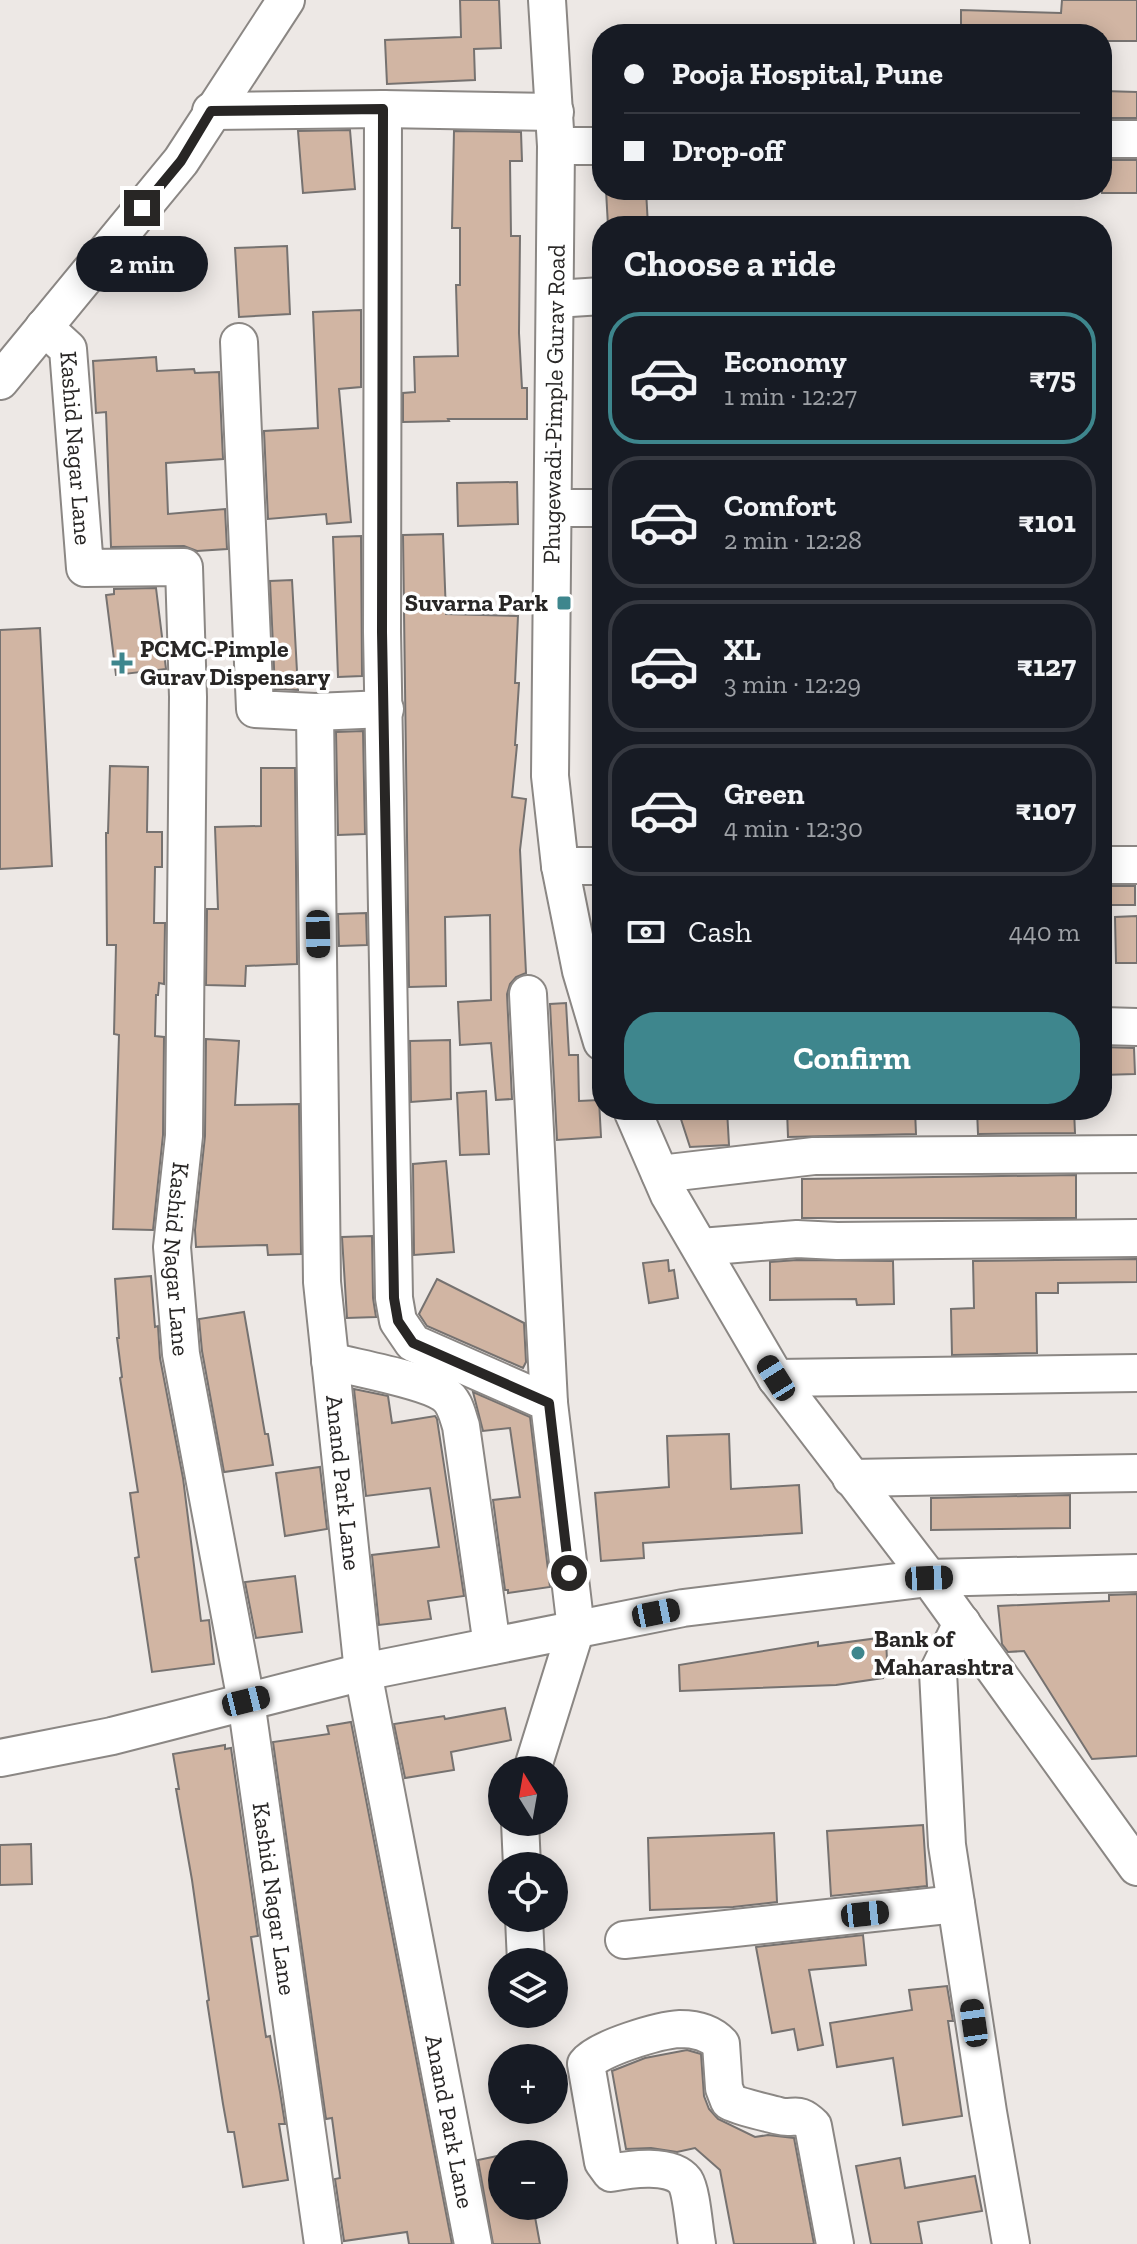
<!DOCTYPE html>
<html lang="en">
<head>
<meta charset="utf-8">
<style>
	:root { --surface:#171b24; --page:#20242c; --text:#f1f3f6; --muted:#9ea1a6; --line:#363941; --accent:#3e868d }
	body { margin:0; font-family:"Zilla Slab",serif; background:var(--page); color:var(--text); height:100vh; display:flex; flex-direction:column; font-size:30px; white-space:nowrap }
	* { box-sizing:border-box; margin:0 }
	p { font-size:26px; color:var(--muted) }
	.icon { flex:none; width:44px; height:44px; fill:none; stroke:currentColor; stroke-width:2; stroke-linecap:round; stroke-linejoin:round }
	.map { position:relative; flex:1; overflow:hidden }
	.drawer { position:absolute; left:592px; top:216px; width:520px; height:904px; display:flex; flex-direction:column; background:var(--surface); border-radius:32px; box-shadow:0 4px 20px #0003 }
	.drawer>* { flex:none }
	.hud { position:absolute; left:592px; top:24px; width:520px; height:176px; border-radius:32px; box-shadow:0 4px 20px #0003; display:grid; align-content:center; height:176px; padding:0 32px; background:var(--surface) }
	.needle { width:52px; rotate:349deg }
	.buttons { position:absolute; left:488px; top:1756px; display:grid; gap:16px }
	.buttons a { display:grid; place-items:center; width:80px; height:80px; border-radius:50%; background:var(--surface); box-shadow:0 4px 20px #0003; font-size:40px }
	.end { position:absolute; width:36px; height:36px; margin:-18px; border:10px solid #282625; background:#fff; box-shadow:0 0 0 4px #fff }
	.from { border-radius:50% }
	.bubble { position:absolute; height:56px; border-radius:28px; background:var(--surface); box-shadow:0 4px 20px #0003; font-size:26px; font-weight:800; line-height:56px; text-align:center }
	.car { position:absolute; width:24px; height:48px; margin:-24px -12px; border-radius:10px; box-shadow:0 0 6px 2px #0007; background:linear-gradient(#222 24%,#8ab4d8 0 40%,#222 0 76%,#8ab4d8 0 86%,#222 0) }
	.hud b { display:flex; align-items:center; gap:28px; height:76px; font-size:30px }
	.hud b+b { border-top:2px solid var(--line) }
	.hud i { width:20px; height:20px; background:var(--text) }
	ul { padding:0; list-style:none }
	li { display:flex; align-items:center; gap:24px; height:132px; margin:0 16px 12px; padding:0 16px; border:4px solid var(--line); border-radius:32px }
	li div { flex:1 }
	li b { display:block; font-size:30px }
	li em { font-style:normal; font-weight:800 }
	li.on { border-color:var(--accent) }
	li>.icon { width:72px; height:72px; stroke-width:1.5 }
	h2 { padding:0 32px; font-size:36px; line-height:96px }
	.pay { display:flex; align-items:center; gap:20px; height:88px; padding:0 32px; font-size:30px }
	.pay p { margin-inline-start:auto }
	.cta { display:flex; gap:16px; margin-top:auto; padding:16px 32px }
	.cta a { flex:1; height:92px; border-radius:32px; background:var(--accent); color:#fff; font-size:32px; font-weight:800; line-height:92px; text-align:center }
	.map>svg:first-child { display:block }
	.building { fill:#d1b5a3; stroke:#767270; stroke-width:2 }
	.lines { fill:none; stroke-linecap:round; stroke-linejoin:round }
	.minor-casing { stroke:#8b8784; stroke-width:40 }
	.minor { stroke:#fff; stroke-width:36 }
	.route { stroke:#282625; stroke-width:10 }
	.poi-dot { fill:#3e868d; stroke:#fff; stroke-width:3 }
	.labels { text-anchor:middle; stroke-width:7; stroke-linejoin:round; paint-order:stroke }
	.street-label { font-size:24px; fill:#282625; stroke:#fff }
	.poi-label { font-size:24px; font-weight:bold; fill:#282625; stroke:#fff; text-anchor:start }
</style>
</head>
<body>
<div class="map">
<svg width="1137" height="2244" viewBox="0 0 1137 2244">
	<rect width="100%" height="100%" fill="#ede8e5"/>
	<path class="building" d="M460,0h39l2,48 -27,1 1,31 -88,4 -2,-44 76,-3z
		M1062,0h75v41h-35v-7h-141v-24l100,3z
		M1103,91l34,1v26h-35z
		M350,130l5,59 -52,4 -5,-62z
		M454,131l67,1 1,29h-12l1,75h9l-1,97 3,55h5v31h-79l1,2 -46,1v-29l12,-1 -1,-35 44,-1 -2,-71h4v-57h-8z
		M1102,160h35v33h-35z
		M606,190h40l2,36h-40z
		M287,246l3,68 -51,3 -4,-69z
		M361,310v77l-22,2 12,133 -24,2 -1,-10 -58,5 -4,-88 54,-3 -5,-116z
		M156,357l1,14 37,-2 1,4 24,-1 4,87 -57,4 2,51 57,-5 2,40 -30,2 -13,-5 -73,1 -5,-135 -10,1 -3,-52z
		M517,482l1,42 -60,2 -1,-43z
		M443,534l3,80 72,2 -3,67h4l-4,62h2l-5,52 14,2 -6,51 6,123 -10,4 -6,7 -3,10 5,105 -16,1 -5,-57 -31,2 -2,-43 33,-2 -1,-85 -45,2 1,69 -37,1 -6,-452z
		M361,536l1,140 -24,1 -5,-140z
		M292,580l6,110 -23,-1 -5,-108z
		M156,588l10,81 -50,6 -10,-80 8,-1v-5z
		M40,628l12,238 -52,3v-239z
		M363,731l2,103 -27,1 -2,-103z
		M110,766l38,1 -1,65h15v35h-7l-1,56h11l-1,61 -5,-1 -1,12h-2l-1,41 9,1 -1,98 -10,95 -40,-1 6,-194 -5,-1 2,-89h-9l-1,-112h2z
		M261,768h34l2,196 -51,2 -1,20 -39,-1 1,-76h11l-3,-82 46,-1z
		M1102,886h33v19h-33z
		M366,913l1,32 -28,1 -1,-32z
		M1137,916v47h-21l-1,-46z
		M566,1003l3,52h9l1,46 20,-1 2,37 -44,3 -7,-136z
		M206,1039l33,2 -4,64 64,-1 2,150 -33,1 -1,-10 -71,2 -1,-17 10,-94z
		M450,1040l1,59 -40,3 -1,-61z
		M1102,1047l32,1 1,26 -33,1z
		M486,1091l3,63 -29,1 -3,-62z
		M678,1110h49l2,35 -39,2z
		M787,1110h128l1,24 -128,3z
		M977,1110h97l1,23 -97,1z
		M446,1161l8,91 -40,3 -1,-91z
		M1076,1175v43h-274v-39z
		M372,1236l1,62 3,19 -29,1 -5,-81z
		M1137,1259v23l-79,1v10h-22l1,60 -85,2 -1,-46 23,-1 -1,-47z
		M668,1260l1,11 5,-1 4,28 -29,5 -6,-40z
		M797,1260l96,1 1,43 -37,1 -1,-6 -86,1v-38z
		M151,1276l4,51 3,-1 2,32 23,120 18,143 8,-1 5,44 -62,8 -17,-114 4,-1 -9,-64 8,-1 -18,-114 2,-1 -5,-39h2l-4,-59z
		M437,1279l87,44 2,39 -3,6 -96,-42 -8,-12z
		M244,1312l21,122h3l5,31 -49,7 -22,-121 -3,-32z
		M354,1389l34,7 4,27 43,-7 2,3 27,177 -36,5 3,18 -52,6 -7,-70 67,-8 -9,-59 -64,8z
		M473,1392l57,25 20,170 -42,6v-3h-3l-12,-90 27,-3 -10,-69 -27,3z
		M729,1434l2,55 68,-4 3,48 -159,10 1,15 -43,3 -6,-68 74,-6 -2,-51z
		M320,1467l7,62 -42,7 -9,-63z
		M1070,1495v33l-139,2v-32z
		M295,1576l7,56 -46,6 -11,-56z
		M1137,1594v162l-45,3 -68,-108 -16,1 -6,-8 -4,-38 111,-5v-6z
		M886,1637l1,24 -4,17 -47,7 -156,6 -1,-26 139,-23v4z
		M505,1708l6,32 -60,12 3,18 -49,8 -11,-54 50,-8 1,3z
		M351,1722l101,522h-43l-2,-12 -63,9 -9,-62 5,-1 -8,-60 -6,1 -53,-377 56,-8 -2,-8z
		M225,1745v4l6,-1 27,188 -7,1 15,100 4,-1 10,56 5,32h-6l9,56 -45,7 -9,-55h-6l-5,-28 -16,-103 2,-1 -17,-120 -16,-91h3l-6,-35z
		M923,1825l4,61 -96,10 -4,-65z
		M774,1833l3,69 -44,5 -83,3 -2,-72z
		M31,1844l1,40 -32,1v-40z
		M863,1935l3,30 -57,5 14,75 -25,5 -4,-21 -22,4 -16,-86z
		M947,1986l6,35h-5l14,95 -59,9 -10,-67 -56,9 -7,-44 82,-13 -3,-20z
		M687,2050l14,4 3,42 5,13 9,10 37,18 13,-2 26,3 20,106h-80l-14,-74 -25,-22 -18,4 -26,-4 -25,1 -14,-78 33,-13z
		M502,2155v51h31l7,38h-47l-15,-84z
		M900,2158l5,30 70,-12 7,35 -64,11 4,22h-51l-15,-78z"/>
	<g class="lines">
		<g class="minor-casing">
			<g id="minor">
				<path d="M547,0l9,146 -6,630 10,90 21,105 21,71"/>
				<path d="M383,109l-1,523 12,666 4,23 15,22 136,60 27,226 -44,141"/>
				<path d="M211,111l172,-2 172,3"/>
				<path d="M1102,139h35"/>
				<path d="M556,146h46"/>
				<path d="M555,299l47,-3"/>
				<path id="s1" d="M44,327l24,22 17,219 99,-1 4,130 -4,439 -12,111 9,107 65,347 77,543"/>
				<path d="M239,342l16,367 60,3 70,-3"/>
				<path d="M0,381l181,-220 105,-161"/>
				<path d="M553,508h49"/>
				<path id="s2" d="M315,712l7,570 41,390 110,572"/>
				<path d="M1102,865h35"/>
				<path d="M560,866h42"/>
				<path d="M528,994l21,409"/>
				<path d="M1102,1026l35,1"/>
				<path d="M632,1110l37,85 107,183 153,200 208,289"/>
				<path d="M660,1174l154,-18 323,-2"/>
				<path d="M701,1247l96,-8 40,2 300,-3"/>
				<path d="M330,1361c26,7 95,19 114,33 11,7 13,20 17,32l31,220"/>
				<path d="M776,1378l361,-5"/>
				<path d="M851,1478l286,-5"/>
				<path d="M962,1623l-24,49 9,173 41,267 23,132"/>
				<path d="M0,1758l112,-22 251,-64 320,-64 246,-30 208,-5"/>
				<path d="M520,1822l2,44"/>
				<path d="M524,1918l2,44"/>
				<path d="M624,1940l332,-36"/>
				<path d="M697,2244c-3,-15 -5,-52 -12,-63 -14,-18 -55,-12 -74,-8l-8,-11 -17,-98c12,-16 74,-34 94,-35 16,0 30,3 41,15l3,44 5,13c7,5 39,12 50,15 16,4 18,-6 34,10l22,118"/>
			</g>
		</g>
		<use href="#minor" class="minor"/>
	</g>
	<g class="lines">
		<path class="route" d="M142,208l39,-47 30,-50 172,-2 -1,523 12,666 4,23 15,22 136,60 20,170"/>
	</g>
	<g class="poi-dot">
		<rect x="556" y="595" width="16" height="16" rx="4"/>
		<path d="M118 651h8v8h8v8h-8v8h-8v-8h-8v-8h8z"/>
		<circle cx="858" cy="1653" r="8"/>
	</g>
	<g class="labels">
		<g class="street-label">
			<text transform="translate(554 404) rotate(-89)" y="8">Phugewadi-Pimple Gurav Road</text>
			<text dy="8" stroke="none"><textPath href="#s1" startOffset="132">Kashid Nagar Lane</textPath></text>
			<text dy="8" stroke="none"><textPath href="#s1" startOffset="1044">Kashid Nagar Lane</textPath></text>
			<text dy="8" stroke="none"><textPath href="#s2" startOffset="772">Anand Park Lane</textPath></text>
			<text dy="8" stroke="none"><textPath href="#s1" startOffset="1692">Kashid Nagar Lane</textPath></text>
			<text dy="8" stroke="none"><textPath href="#s2" startOffset="1420">Anand Park Lane</textPath></text>
		</g>
		<g class="poi-label">
			<text x="548" y="611" text-anchor="end">Suvarna Park</text>
			<text x="140" y="657">PCMC-Pimple<tspan x="140" dy="28">Gurav Dispensary</tspan></text>
			<text x="874" y="1647">Bank of<tspan x="874" dy="28">Maharashtra</tspan></text>
		</g>
	</g>
</svg>
<div class="buttons">
<a><svg class="needle" viewBox="-14 -14 28 28"><path d="M0-13l5 13h-10z" fill="#e53935"/><path d="M0 13l5-13h-10z" fill="#9ea1a6"/></svg></a>
<a><svg class="icon" aria-label="locate" viewBox="0 0 24 24"><circle cx="12" cy="12" r="6"/><path d="M12 2v4M12 18v4M2 12h4M18 12h4"/></svg></a>
<a><svg class="icon" aria-label="layers" viewBox="0 0 24 24"><path d="M12 4l9 5-9 5-9-5zM3 14l9 5 9-5"/></svg></a>
<a>+</a>
<a>−</a>
</div>
<i class="end from" style="left:569px;top:1573px"></i>
<i class="end" style="left:142px;top:208px"></i>
<div class="bubble" style="left:76px;top:236px;width:132px">2 min</div>
<i class="car" style="left:318px;top:934px;rotate:179deg"></i>
<i class="car" style="left:776px;top:1378px;rotate:328deg"></i>
<i class="car" style="left:929px;top:1578px;rotate:88deg"></i>
<i class="car" style="left:656px;top:1613px;rotate:79deg"></i>
<i class="car" style="left:246px;top:1701px;rotate:76deg"></i>
<i class="car" style="left:865px;top:1914px;rotate:84deg"></i>
<i class="car" style="left:974px;top:2023px;rotate:352deg"></i>
<div class="hud">
<b><i class="from"></i>Pooja Hospital, Pune</b>
<b><i></i>Drop-off</b>
</div>
<section class="drawer">
<h2>Choose a ride</h2>
<ul>
<li class="on"><svg class="icon" aria-label="car" viewBox="0 0 24 24"><path d="M5 17H2v-5l4-1 3-4h7l3 4 3 1v5h-3M9 17h6M6 11h13"/><circle cx="7" cy="17" r="2"/><circle cx="17" cy="17" r="2"/></svg><div><b>Economy</b><p>1 min · 12:27</p></div><em>₹75</em></li>
<li><svg class="icon" aria-label="car" viewBox="0 0 24 24"><path d="M5 17H2v-5l4-1 3-4h7l3 4 3 1v5h-3M9 17h6M6 11h13"/><circle cx="7" cy="17" r="2"/><circle cx="17" cy="17" r="2"/></svg><div><b>Comfort</b><p>2 min · 12:28</p></div><em>₹101</em></li>
<li><svg class="icon" aria-label="car" viewBox="0 0 24 24"><path d="M5 17H2v-5l4-1 3-4h7l3 4 3 1v5h-3M9 17h6M6 11h13"/><circle cx="7" cy="17" r="2"/><circle cx="17" cy="17" r="2"/></svg><div><b>XL</b><p>3 min · 12:29</p></div><em>₹127</em></li>
<li><svg class="icon" aria-label="car" viewBox="0 0 24 24"><path d="M5 17H2v-5l4-1 3-4h7l3 4 3 1v5h-3M9 17h6M6 11h13"/><circle cx="7" cy="17" r="2"/><circle cx="17" cy="17" r="2"/></svg><div><b>Green</b><p>4 min · 12:30</p></div><em>₹107</em></li>
</ul>
<div class="pay"><svg class="icon" aria-label="cash" viewBox="0 0 24 24"><path d="M3 7h18v10H3z"/><circle cx="12" cy="12" r="2"/></svg>Cash<p>440 m</p></div>
<div class="cta"><a>Confirm</a></div>
</section>
</div>
</body>
</html>
